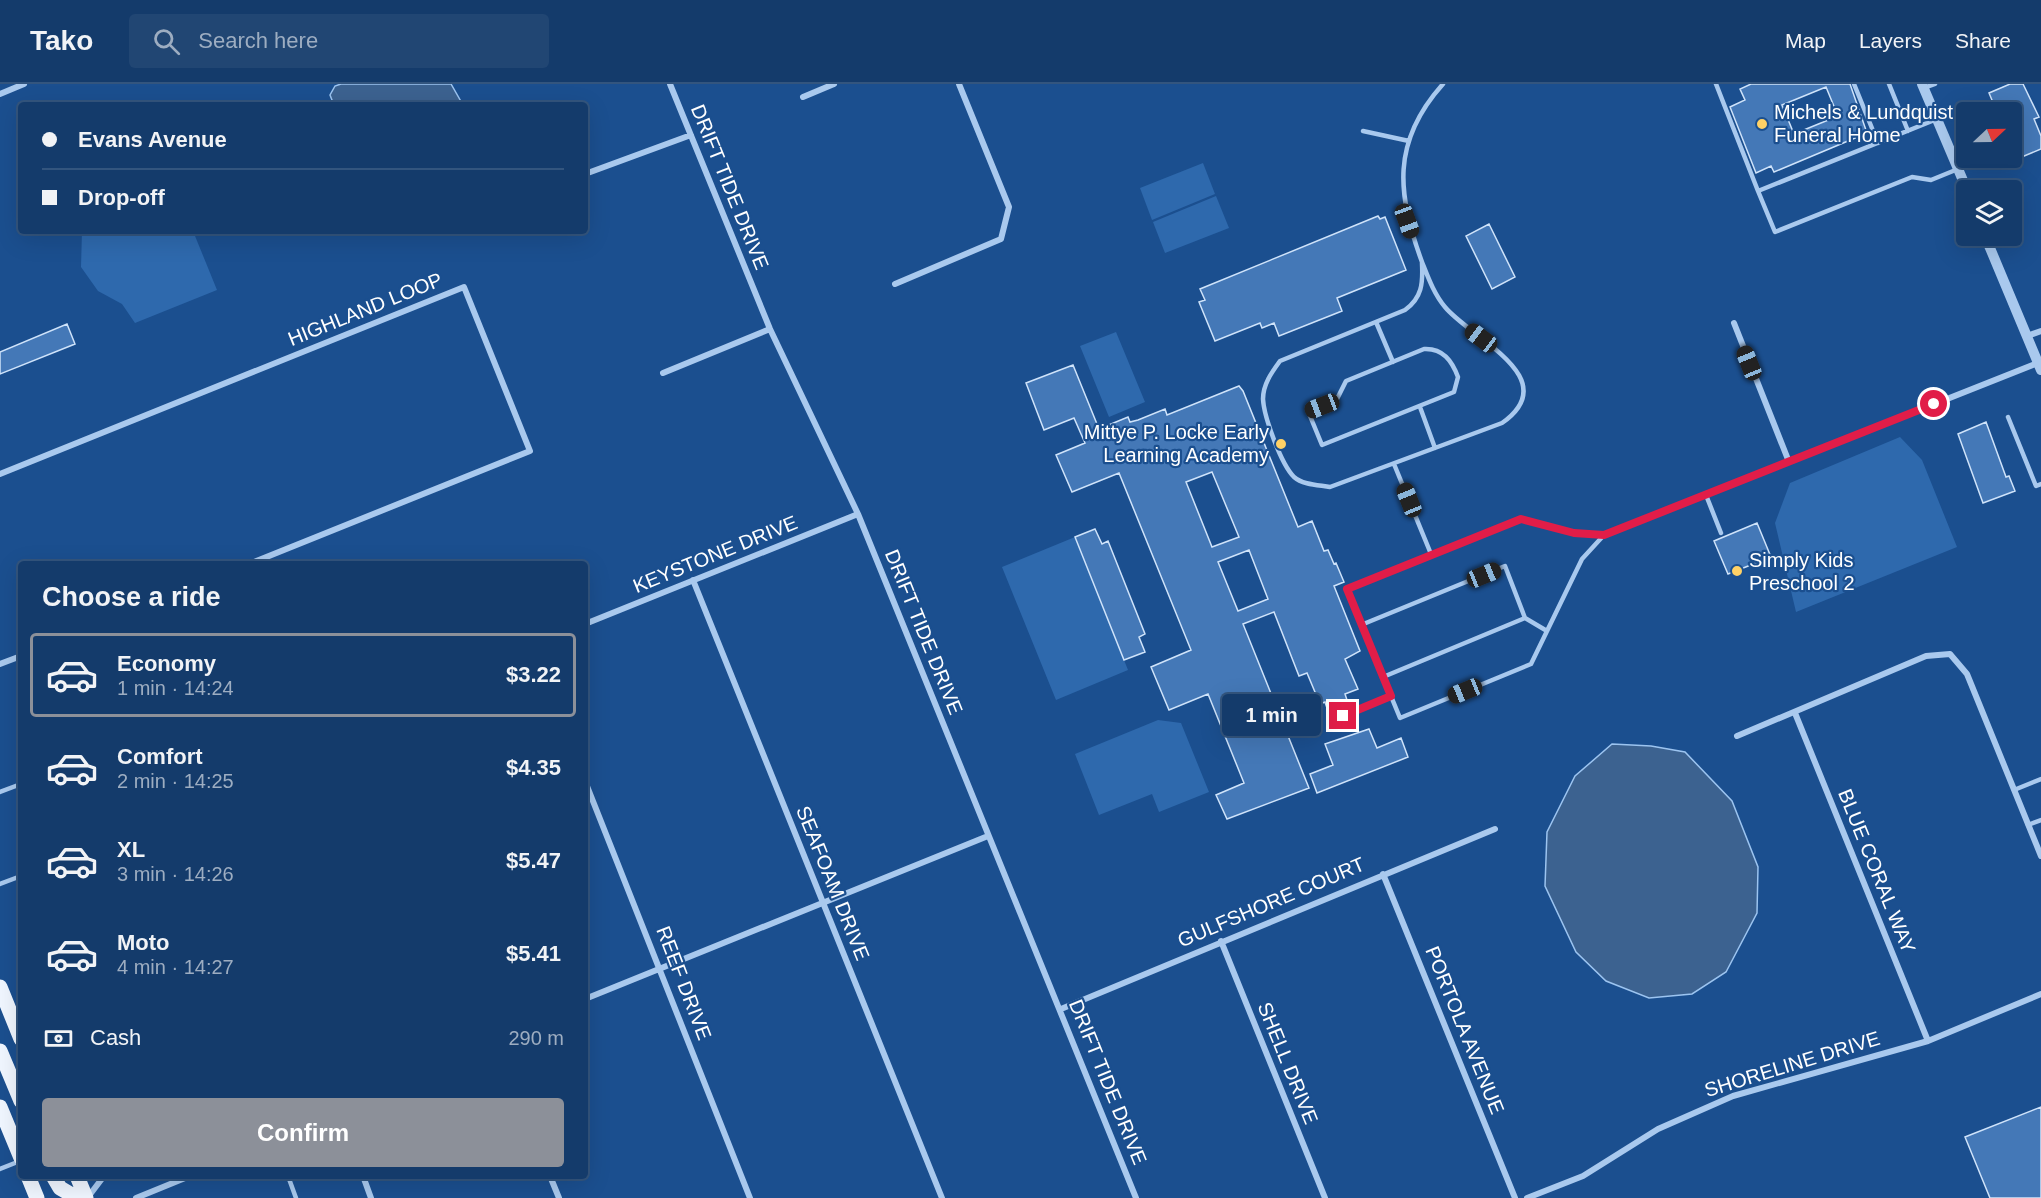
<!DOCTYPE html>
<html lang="en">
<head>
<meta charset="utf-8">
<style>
	:root { --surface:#143b6b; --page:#214673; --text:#f1f3f6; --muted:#9dadc1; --line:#33557e; --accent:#8c9099 }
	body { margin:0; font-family:Helvetica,sans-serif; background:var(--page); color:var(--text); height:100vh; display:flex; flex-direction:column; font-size:22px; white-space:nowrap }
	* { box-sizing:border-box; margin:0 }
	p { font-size:20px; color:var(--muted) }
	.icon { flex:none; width:33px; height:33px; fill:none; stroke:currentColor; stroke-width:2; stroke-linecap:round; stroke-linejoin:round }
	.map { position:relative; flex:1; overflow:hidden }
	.drawer { position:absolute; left:18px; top:477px; width:570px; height:618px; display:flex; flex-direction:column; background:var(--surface); border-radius:6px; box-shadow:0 6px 24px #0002,0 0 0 2px var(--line) }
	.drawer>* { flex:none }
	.hud { position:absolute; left:18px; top:18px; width:570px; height:132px; border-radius:6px; box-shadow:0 6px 24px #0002,0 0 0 2px var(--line); display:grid; align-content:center; height:132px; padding:0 24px; background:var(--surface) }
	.needle { width:39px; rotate:68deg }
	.controls { position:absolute; left:1956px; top:18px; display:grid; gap:12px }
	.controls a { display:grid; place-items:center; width:66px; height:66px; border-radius:6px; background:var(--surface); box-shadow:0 6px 24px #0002,0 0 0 2px var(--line); font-size:30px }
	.end { position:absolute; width:27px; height:27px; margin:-14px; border:8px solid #e11d48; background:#fff; box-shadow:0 0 0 3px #fff }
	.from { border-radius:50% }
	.bubble { position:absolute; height:42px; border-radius:6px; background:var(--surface); box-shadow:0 6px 24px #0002,0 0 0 2px var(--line); font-size:20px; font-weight:700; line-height:42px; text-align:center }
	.car { position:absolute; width:18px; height:36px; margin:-18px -9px; border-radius:8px; box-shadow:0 0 4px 2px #0007; background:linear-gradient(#222 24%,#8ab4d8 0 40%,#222 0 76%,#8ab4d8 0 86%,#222 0) }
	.hud b { display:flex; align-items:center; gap:21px; height:57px; font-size:22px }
	.hud b+b { border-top:2px solid var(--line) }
	.hud i { width:15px; height:15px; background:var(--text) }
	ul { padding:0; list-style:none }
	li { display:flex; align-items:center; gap:18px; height:84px; margin:0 12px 9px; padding:0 12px; border:3px solid transparent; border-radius:6px }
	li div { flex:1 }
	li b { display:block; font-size:22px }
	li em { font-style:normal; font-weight:700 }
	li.current { border-color:var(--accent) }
	li>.icon { width:54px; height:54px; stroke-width:1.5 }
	h2 { padding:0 24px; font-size:27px; line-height:72px }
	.pay { display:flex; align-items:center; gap:15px; height:66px; padding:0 24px; font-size:22px }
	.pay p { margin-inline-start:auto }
	.button { display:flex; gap:12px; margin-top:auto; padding:12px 24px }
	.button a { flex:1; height:69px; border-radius:6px; background:var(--accent); color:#fff; font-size:24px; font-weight:700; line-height:69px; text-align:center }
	header { display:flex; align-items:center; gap:36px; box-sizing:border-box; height:84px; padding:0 30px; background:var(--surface); border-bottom:2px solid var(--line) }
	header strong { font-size:28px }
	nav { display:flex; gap:33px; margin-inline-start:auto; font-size:21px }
	.search { width:420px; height:54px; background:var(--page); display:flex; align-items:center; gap:15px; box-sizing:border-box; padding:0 21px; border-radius:6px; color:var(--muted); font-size:22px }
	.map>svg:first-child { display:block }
	.green { fill:#2e69ad }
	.water { fill:#3c6290; stroke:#9cc4f0; stroke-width:1.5 }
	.building { fill:#4478b7; stroke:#cfe3fa; stroke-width:1.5; fill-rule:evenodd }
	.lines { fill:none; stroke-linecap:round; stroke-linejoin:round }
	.service { stroke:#a9c9ee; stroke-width:4.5 }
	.minor { stroke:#a9c9ee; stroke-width:6 }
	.tertiary { stroke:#a9c9ee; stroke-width:10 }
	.primary { stroke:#f0f6ff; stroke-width:15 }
	.route { stroke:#e11d48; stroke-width:8 }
	.poi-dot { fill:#ffd166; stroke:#1b4f8f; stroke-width:2 }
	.labels { text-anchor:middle; stroke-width:4.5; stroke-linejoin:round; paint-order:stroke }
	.poi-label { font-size:20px; fill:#fff; stroke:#1b4f8f; text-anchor:start }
	.street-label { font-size:20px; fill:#fff; stroke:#1b4f8f }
</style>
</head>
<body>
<header>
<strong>Tako</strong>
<div class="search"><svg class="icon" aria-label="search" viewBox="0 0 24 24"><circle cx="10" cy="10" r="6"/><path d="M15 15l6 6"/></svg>Search here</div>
<nav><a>Map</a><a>Layers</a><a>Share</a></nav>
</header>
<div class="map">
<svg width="2041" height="1114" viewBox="0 0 2041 1114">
	<rect width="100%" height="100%" fill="#1b4f8f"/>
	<path class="green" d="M1203,79l12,31 -63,26 -12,-32z
		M1216,112l13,32 -64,25 -12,-31z
		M82,147h111l24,59 -82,33 -13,-19 -24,-13 -17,-24z
		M1116,248l29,70 -36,15 -29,-71z
		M1900,353l22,23 35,87 -161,65 -21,-89 15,-40z
		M1075,453l53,133 -72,30 -54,-133z
		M1158,636l23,3 28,69 -50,20 -7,-18 -53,21 -24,-61z"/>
	<path class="water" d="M341,0h110l12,21h-129l-4,-10 5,-9z
		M1612,660l39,2 34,6 47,49 26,66 -1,46 -31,59 -34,22 -43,4 -43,-17 -30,-29 -31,-66 2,-54 28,-56z"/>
	<path class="building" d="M1751,0h99l17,49 -93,39 -3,-6 -15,7 -26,-66 15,-7 -5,-11zM1826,3l12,29 -44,18 -12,-29z
		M2010,0h13l16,33 -5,2 7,17v13l-24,10 -5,-15v-32h-15l-8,-19z
		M1378,132l2,3 5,-2 21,53 -69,28 5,13 -63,25 -5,-13 -12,5 -2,-5 -45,18 -16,-39 6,-2 -5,-11z
		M1489,140l26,53 -23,12 -26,-53z
		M67,240l8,20 -75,30v-22z
		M1073,281l26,64 29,-12 2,5 8,-2 27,-11 2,6 72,-29 4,5 55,136 14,-6 12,30 4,-1 6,14 2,-1 8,19 -10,4 26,65 -15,8 13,30 -13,5 2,6 -20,8 -2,-6 -5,2 -13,-31 -8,3 -25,-64 -31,12 66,164 -82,31 -11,-24 28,-12 -36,-89 -39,16 -18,-43 40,-17 -72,-177 -47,19 -16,-37 29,-12 -11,-25 -30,12 -18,-47zM1212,388l27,65 -27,10 -26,-65zM1249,466l19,49 -30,12 -20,-49z
		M1986,338l20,55 3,-1 6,15 -32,12 -25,-69z
		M1757,439l14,34 -43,17 -14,-33z
		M1095,445l7,15 6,-3 37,93 -6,3 6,15 -21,8 -49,-123z
		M1369,645l8,19 24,-10 7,19 -91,36 -7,-19 23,-9 -8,-21z
		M2041,1023v91h-51l-25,-61z"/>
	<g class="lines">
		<path class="service" d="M1716,0l42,107
			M1854,0l24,59
			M1889,0l19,47
			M1924,4l11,-4
			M1937,35l-179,72 17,41 137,-55 19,3 54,-22
			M1363,47l46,10
			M1422,178c6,15 12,32 23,45 25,31 121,71 57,116l-172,64c-11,-2 -27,-2 -36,-10 -13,-13 -30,-60 -31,-78 0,-15 9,-27 17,-38l125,-51c17,-12 18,-27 17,-46v-2c-25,-68 -31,-120 21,-178
			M1376,238l17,40
			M1424,265c19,-1 28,12 34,28l-4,15 -132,53 -14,-34 28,-10 10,-20z
			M1420,323l15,41
			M2008,333l28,69 5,-2
			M1394,380l37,90
			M1706,411l15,38
			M1521,435l53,14 30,2 -22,24 -51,105 -131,54 -53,-129z
			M1361,541l144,-59 20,52 22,13
			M1383,593l142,-59
			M1343,631l48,-19
			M2014,706l27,-11
			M0,708l21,-8
			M2028,741l13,-5
			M0,800l21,-8
			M0,1085l20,-8
			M288,1092l8,22"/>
		<path class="minor" d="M670,0l100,245 88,185 278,684
			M0,10l24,-10
			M803,13l31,-13
			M585,90l106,-39
			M895,200l106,-45 8,-32 -50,-123
			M1734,239l55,139
			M2027,252l14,-5
			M663,289l107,-44
			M0,390l464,-187 66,164 -281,113
			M1604,451l434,-172
			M693,496l249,618
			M585,540l273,-110
			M0,580l21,-8
			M1795,629l133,328
			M1737,652l189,-80 24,-2 17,20 74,182
			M585,697l165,417
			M1383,790l132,324
			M1221,857l104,257
			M585,915l403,-163
			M1061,925l434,-180
			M363,1092l8,22
			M550,1092l9,22
			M88,1113l16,-21
			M136,1114l54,-22
			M1527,1114l56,-22 75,-47 75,-33 195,-55 113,-47"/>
		<path class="tertiary" d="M1922,0l45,106
			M1985,152l56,134"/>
		<path class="primary" d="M0,903l21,52
			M0,967l21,50
			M0,1023l21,51
			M28,1092l9,22
			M53,1092l7,12 17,10
			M77,1092l9,22"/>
	</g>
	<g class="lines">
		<path class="route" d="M1343,632l48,-20 -44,-107 174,-70 53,14 30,2 330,-131"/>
	</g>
	<g class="poi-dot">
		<circle cx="1762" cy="40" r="6"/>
		<circle cx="1281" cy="360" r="6"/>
		<circle cx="1737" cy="487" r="6"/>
	</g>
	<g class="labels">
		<g class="poi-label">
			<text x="1774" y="35">Michels &amp; Lundquist<tspan x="1774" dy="23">Funeral Home</tspan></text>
			<text x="1269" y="355" text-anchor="end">Mittye P. Locke Early<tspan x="1269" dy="23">Learning Academy</tspan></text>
			<text x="1749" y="483">Simply Kids<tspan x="1749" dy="23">Preschool 2</tspan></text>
		</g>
		<g class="street-label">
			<text transform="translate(730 103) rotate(68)" y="7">DRIFT TIDE DRIVE</text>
			<text transform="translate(365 225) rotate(-22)" y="7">HIGHLAND LOOP</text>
			<text transform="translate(715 470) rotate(-22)" y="7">KEYSTONE DRIVE</text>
			<text transform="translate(924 548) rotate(68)" y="7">DRIFT TIDE DRIVE</text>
			<text transform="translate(1877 787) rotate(68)" y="7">BLUE CORAL WAY</text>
			<text transform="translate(833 799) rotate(68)" y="7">SEAFOAM DRIVE</text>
			<text transform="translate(1271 818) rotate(-23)" y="7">GULFSHORE COURT</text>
			<text transform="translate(684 899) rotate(69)" y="7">REEF DRIVE</text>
			<text transform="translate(1465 946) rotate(68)" y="7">PORTOLA AVENUE</text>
			<text transform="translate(1288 979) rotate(68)" y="7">SHELL DRIVE</text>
			<text transform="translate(1792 980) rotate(-17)" y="7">SHORELINE DRIVE</text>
			<text transform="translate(1108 998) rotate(68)" y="7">DRIFT TIDE DRIVE</text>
		</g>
	</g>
</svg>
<div class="controls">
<a><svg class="needle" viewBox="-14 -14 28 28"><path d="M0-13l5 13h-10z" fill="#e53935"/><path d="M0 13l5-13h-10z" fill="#9dadc1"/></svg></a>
<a><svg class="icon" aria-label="layers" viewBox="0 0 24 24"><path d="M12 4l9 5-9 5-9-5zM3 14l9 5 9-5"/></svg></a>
</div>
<i class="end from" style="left:1934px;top:320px"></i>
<i class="end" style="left:1343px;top:632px"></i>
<div class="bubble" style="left:1222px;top:610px;width:99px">1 min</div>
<i class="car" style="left:1407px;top:137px;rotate:160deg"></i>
<i class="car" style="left:1481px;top:254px;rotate:307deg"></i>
<i class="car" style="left:1749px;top:279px;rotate:338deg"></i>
<i class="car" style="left:1322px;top:322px;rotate:249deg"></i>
<i class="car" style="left:1409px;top:416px;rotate:338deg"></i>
<i class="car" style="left:1484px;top:491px;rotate:68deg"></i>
<i class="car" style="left:1465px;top:607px;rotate:248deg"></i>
<div class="hud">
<b><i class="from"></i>Evans Avenue</b>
<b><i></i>Drop-off</b>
</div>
<section class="drawer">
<h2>Choose a ride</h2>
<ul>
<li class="current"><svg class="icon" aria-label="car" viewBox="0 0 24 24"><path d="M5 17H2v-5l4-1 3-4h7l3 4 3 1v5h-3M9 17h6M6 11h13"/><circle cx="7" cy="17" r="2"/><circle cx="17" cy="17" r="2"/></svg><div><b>Economy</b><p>1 min · 14:24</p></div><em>$3.22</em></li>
<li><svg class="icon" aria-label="car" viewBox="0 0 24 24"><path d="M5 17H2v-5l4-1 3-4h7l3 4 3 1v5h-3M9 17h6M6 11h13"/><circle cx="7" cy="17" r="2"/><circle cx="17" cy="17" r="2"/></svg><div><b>Comfort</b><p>2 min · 14:25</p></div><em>$4.35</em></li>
<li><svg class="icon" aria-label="car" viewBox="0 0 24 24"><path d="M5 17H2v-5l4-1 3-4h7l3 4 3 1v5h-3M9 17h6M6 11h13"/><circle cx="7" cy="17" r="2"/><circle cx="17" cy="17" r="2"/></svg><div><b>XL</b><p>3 min · 14:26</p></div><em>$5.47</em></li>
<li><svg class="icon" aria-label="car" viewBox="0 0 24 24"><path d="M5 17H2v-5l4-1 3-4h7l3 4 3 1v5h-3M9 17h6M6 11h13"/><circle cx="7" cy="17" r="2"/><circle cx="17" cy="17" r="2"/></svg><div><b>Moto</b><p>4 min · 14:27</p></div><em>$5.41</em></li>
</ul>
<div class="pay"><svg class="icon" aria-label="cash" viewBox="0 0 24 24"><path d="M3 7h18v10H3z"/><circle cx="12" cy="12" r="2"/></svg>Cash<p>290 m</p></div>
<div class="button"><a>Confirm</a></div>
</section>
</div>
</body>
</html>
